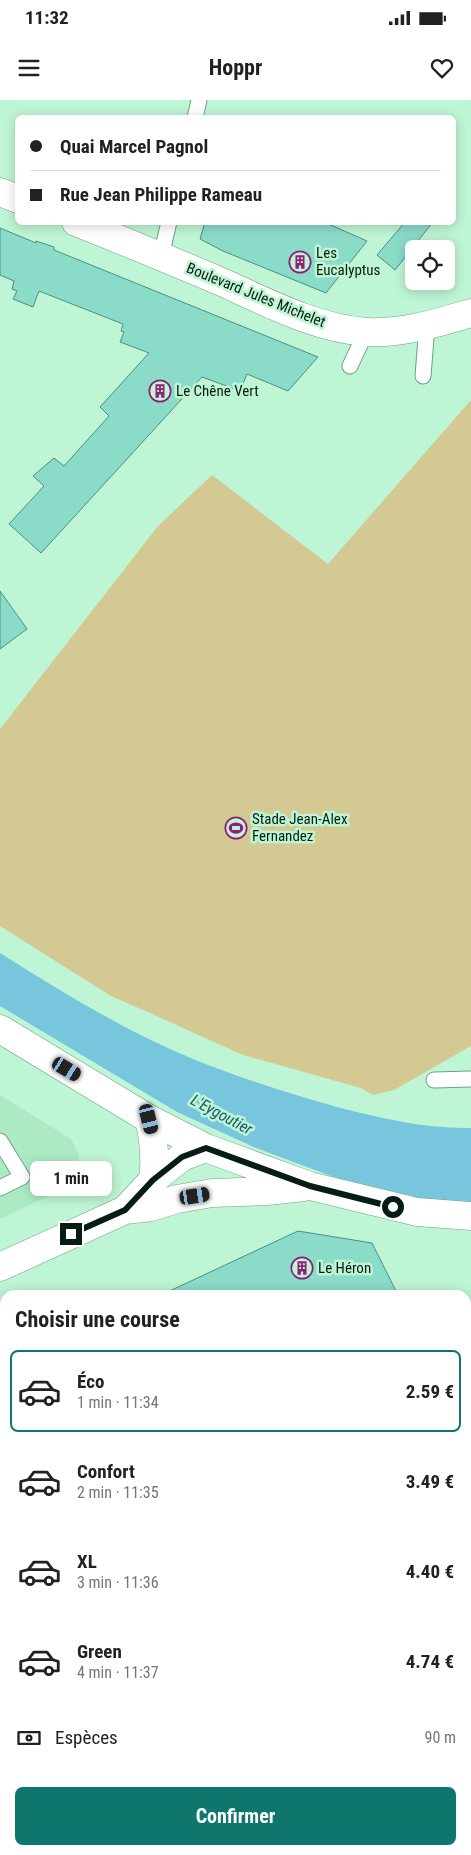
<!DOCTYPE html>
<html lang="fr">
<head>
<meta charset="utf-8">
<style>
	:root { --surface:#fff; --page:#f2f2f2; --text:#202124; --muted:#757577; --line:#e0e0e0; --accent:#0f766e }
	body { margin:0; font-family:"Roboto Condensed",sans-serif; background:var(--page); color:var(--text); height:100vh; display:flex; flex-direction:column; font-size:19px; white-space:nowrap }
	* { box-sizing:border-box; margin:0 }
	p { font-size:16px; color:var(--muted) }
	.icon { flex:none; width:28px; height:28px; fill:none; stroke:currentColor; stroke-width:2; stroke-linecap:round; stroke-linejoin:round }
	.map { position:relative; flex:1; overflow:hidden }
	.side { position:absolute; left:0px; top:1190px; width:471px; height:565px; display:flex; flex-direction:column; background:var(--surface); border-radius:15px 15px 0 0; box-shadow:0 2px 12px #0003 }
	.side>* { flex:none }
	.guide { position:absolute; left:15px; top:15px; width:441px; height:110px; border-radius:8px; box-shadow:0 2px 12px #0003; display:grid; align-content:center; height:110px; padding:0 15px; background:var(--surface) }
	.controls { position:absolute; left:405px; top:140px; display:grid; gap:10px }
	.controls a { display:grid; place-items:center; width:50px; height:50px; border-radius:8px; background:var(--surface); box-shadow:0 2px 12px #0003; font-size:25px }
	.end { position:absolute; width:22px; height:22px; margin:-11px; border:6px solid #071d11; background:#fff; box-shadow:0 0 0 2px #fff }
	.from { border-radius:50% }
	.bubble { position:absolute; height:35px; border-radius:8px; background:var(--surface); box-shadow:0 2px 12px #0003; font-size:16px; font-weight:700; line-height:35px; text-align:center }
	.car { position:absolute; width:15px; height:30px; margin:-15px -8px; border-radius:6px; box-shadow:0 0 4px 1px #0007; background:linear-gradient(#222 24%,#8ab4d8 0 40%,#222 0 76%,#8ab4d8 0 86%,#222 0) }
	.guide b { display:flex; align-items:center; gap:18px; height:48px; font-size:19px }
	.guide b+b { border-top:1px solid var(--line) }
	.guide i { width:12px; height:12px; background:var(--text) }
	ul { padding:0; list-style:none }
	li { display:flex; align-items:center; gap:15px; height:82px; margin:0 10px 8px; padding:0 5px; border:2px solid transparent; border-radius:8px }
	li div { flex:1 }
	li b { display:block; font-size:19px }
	li em { font-style:normal; font-weight:700 }
	li.on { border-color:var(--accent) }
	li>.icon { width:45px; height:45px; stroke-width:1.5 }
	h2 { padding:0 15px; font-size:22px; line-height:60px }
	.pay { display:flex; align-items:center; gap:12px; height:55px; padding:0 15px; font-size:19px }
	.pay p { margin-inline-start:auto }
	.primary-button { display:flex; gap:10px; margin-top:auto; padding:10px 15px }
	.primary-button a { flex:1; height:58px; border-radius:8px; background:var(--accent); color:#fff; font-size:20px; font-weight:700; line-height:58px; text-align:center }
	.status { display:flex; justify-content:space-between; align-items:center; height:35px; padding:0 25px; background:var(--surface); direction:ltr }
	.status svg { height:14px; fill:currentColor }
	header { display:flex; justify-content:space-between; align-items:center; height:65px; padding:0 15px; background:var(--surface); font-size:22px; font-weight:700 }
	.map>svg:first-child { display:block }
	.built { fill:#aceac4 }
	.green { fill:#d4c993 }
	.water { fill:#78c6dd }
	.building { fill:#8bdbc9; stroke:#4d8f81 }
	.lines { fill:none; stroke-linecap:round; stroke-linejoin:round }
	.service-casing { stroke:#6ea284; stroke-width:17 }
	.minor-casing { stroke:#6ea284; stroke-width:29 }
	.tertiary-casing { stroke:#6ea284; stroke-width:29 }
	.service { stroke:#fff; stroke-width:15 }
	.minor { stroke:#fff; stroke-width:28 }
	.tertiary { stroke:#fff; stroke-width:28 }
	.route { stroke:#071d11; stroke-width:6 }
	.labels { text-anchor:middle; stroke-width:5; stroke-linejoin:round; paint-order:stroke }
	.poi-label { font-size:15px; fill:#071d11; stroke:#bef5d4; text-anchor:start }
	.street-label { font-size:15px; fill:#071d11; stroke:#bef5d4 }
	.water-label { font-size:16px; font-style:italic; fill:#1a5a6a; stroke:#bef5d4 }
</style>
</head>
<body>
<div class="status"><b>11:32</b><svg viewBox="0 0 49 12"><path d="M0 12V9h3v3zM5 12V6h3v6zM10 12V3h3v9zM15 12V0h3v12zM26 1h20v11H26zM47 4h2v5h-2z"/></svg></div>
<header><svg class="icon" aria-label="menu" viewBox="0 0 24 24"><path d="M4 6h16M4 12h16M4 18h16"/></svg>Hoppr<svg class="icon" aria-label="heart" viewBox="0 0 24 24"><path d="M12 20l-8-8c-3-5 5-10 8-4 3-6 11-1 8 4z"/></svg></header>
<div class="map">
<svg width="471" height="1755" viewBox="0 0 471 1755">
	<rect width="100%" height="100%" fill="#bef5d4"/>
	<path class="built" d="M0,995l71,44 8,16 -4,18 -8,14 -67,32z"/>
	<path class="green" d="M471,300v646l-77,44 -21,5 -12,-7 -118,-33 -100,-45 -32,-14 -111,-70v-197l158,-203 54,-51 116,89z"/>
	<path class="water" d="M0,853c62,39 125,78 193,106 47,19 95,34 144,48 43,11 89,22 134,21v77l-19,1 -86,-17 -110,-41 -79,-36 -177,-106z"/>
	<path class="building" d="M205,122h119l43,19 -41,52 -103,-42 -23,-12z
		M405,122h28l-38,48 -18,-15z
		M0,128l36,15v-2l18,6v3l264,107 -30,34 -41,-17 -7,17 -38,-14 -161,176 -32,-29 35,-38 -11,-10 21,-18 10,8 45,-50 -9,-9 49,-54 -29,-11 4,-10 -3,-1 2,-7 -84,-33 -6,16 -20,-8 4,-8 -5,-2 2,-8 -14,-6z
		M0,491l27,38 -27,20z
		M298,1131l74,12 26,52h-237z"/>
	<g class="lines">
		<g class="service-casing">
			<path id="service" d="M195,18l4,-18
				M161,156l8,-34
				M350,266l16,-34
				M423,276l4,-51
				M434,980l37,-1
				M0,1041l22,36 -22,11
				M466,1294l5,-3"/>
		</g>
		<g class="minor-casing">
			<path id="minor" d="M0,92l18,7
				M76,122c50,20 99,40 148,61 44,20 94,46 143,49 35,2 70,-9 104,-19
				M0,1560l5,11
				M87,1750l3,5"/>
		</g>
		<g class="tertiary-casing">
			<path id="tertiary" d="M0,929l149,90 57,29 104,38 107,26 54,4
				M149,1019c5,21 7,40 4,61
				M125,1110l28,-30 29,-23 24,-9
				M0,1167l125,-57 26,-3 26,-8 35,-6 55,-2 37,-4
				M466,1651l5,-4
				M325,1755l6,-5"/>
		</g>
		<use href="#service" class="service"/>
		<use href="#minor" class="minor"/>
		<use href="#tertiary" class="tertiary"/>
	</g>
	<g class="lines">
		<path class="route" d="M71,1134l54,-24 28,-30 29,-23 24,-9 104,38 83,21"/>
	</g>
	<defs>
		<g id="building-ring" transform="scale(1.125)"><circle r="9.5" fill="#bef5d4" stroke="#921c7a" stroke-width="1.5"/><path d="M-4-6H4V6H1V3H-1V6H-4ZM-2.5-4.3h1.7v1.8h-1.7ZM.8-4.3h1.7v1.8H.8ZM-2.5-1h1.7V.8h-1.7ZM.8-1h1.7V.8H.8Z" fill="#921c7a"/></g>
		<g id="stadium-ring" transform="scale(1.125)"><circle r="9.5" fill="#bef5d4" stroke="#921c7a" stroke-width="1.5"/><path d="M0-5a6.5 5 0 1 0 0 10a6.5 5 0 1 0 0-10ZM-3.5-1.8h7v3.6h-7Z" fill="#921c7a"/></g>
	</defs>
	<g fill-rule="evenodd">
		<use href="#building-ring" x="300" y="162"/>
		<use href="#building-ring" x="160" y="291"/>
		<use href="#stadium-ring" x="236" y="728"/>
		<use href="#building-ring" x="302" y="1168"/>
	</g>
	<g class="labels">
		<g class="poi-label">
			<text x="316" y="158">Les<tspan x="316" dy="17">Eucalyptus</tspan></text>
			<text x="176" y="296">Le Chêne Vert</text>
			<text x="252" y="724">Stade Jean-Alex<tspan x="252" dy="17">Fernandez</tspan></text>
			<text x="318" y="1173">Le Héron</text>
		</g>
		<g class="street-label">
			<text transform="translate(256 195) rotate(22)" y="5">Boulevard Jules Michelet</text>
		</g>
		<g class="water-label">
			<text transform="translate(222 1014) rotate(28)" y="6">L'Eygoutier</text>
		</g>
	</g>
</svg>
<div class="controls">
<a><svg class="icon" aria-label="locate" viewBox="0 0 24 24"><circle cx="12" cy="12" r="6"/><path d="M12 2v4M12 18v4M2 12h4M18 12h4"/></svg></a>
</div>
<i class="end from" style="left:393px;top:1107px"></i>
<i class="end" style="left:71px;top:1134px"></i>
<div class="bubble" style="left:30px;top:1061px;width:82px">1 min</div>
<i class="car" style="left:67px;top:969px;rotate:121deg"></i>
<i class="car" style="left:149px;top:1019px;rotate:166deg"></i>
<i class="car" style="left:195px;top:1096px;rotate:81deg"></i>
<div class="guide">
<b><i class="from"></i>Quai Marcel Pagnol</b>
<b><i></i>Rue Jean Philippe Rameau</b>
</div>
<section class="side">
<h2>Choisir une course</h2>
<ul>
<li class="on"><svg class="icon" aria-label="car" viewBox="0 0 24 24"><path d="M5 17H2v-5l4-1 3-4h7l3 4 3 1v5h-3M9 17h6M6 11h13"/><circle cx="7" cy="17" r="2"/><circle cx="17" cy="17" r="2"/></svg><div><b>Éco</b><p>1 min · 11:34</p></div><em>2.59 €</em></li>
<li><svg class="icon" aria-label="car" viewBox="0 0 24 24"><path d="M5 17H2v-5l4-1 3-4h7l3 4 3 1v5h-3M9 17h6M6 11h13"/><circle cx="7" cy="17" r="2"/><circle cx="17" cy="17" r="2"/></svg><div><b>Confort</b><p>2 min · 11:35</p></div><em>3.49 €</em></li>
<li><svg class="icon" aria-label="car" viewBox="0 0 24 24"><path d="M5 17H2v-5l4-1 3-4h7l3 4 3 1v5h-3M9 17h6M6 11h13"/><circle cx="7" cy="17" r="2"/><circle cx="17" cy="17" r="2"/></svg><div><b>XL</b><p>3 min · 11:36</p></div><em>4.40 €</em></li>
<li><svg class="icon" aria-label="car" viewBox="0 0 24 24"><path d="M5 17H2v-5l4-1 3-4h7l3 4 3 1v5h-3M9 17h6M6 11h13"/><circle cx="7" cy="17" r="2"/><circle cx="17" cy="17" r="2"/></svg><div><b>Green</b><p>4 min · 11:37</p></div><em>4.74 €</em></li>
</ul>
<div class="pay"><svg class="icon" aria-label="cash" viewBox="0 0 24 24"><path d="M3 7h18v10H3z"/><circle cx="12" cy="12" r="2"/></svg>Espèces<p>90 m</p></div>
<div class="primary-button"><a>Confirmer</a></div>
</section>
</div>
</body>
</html>
